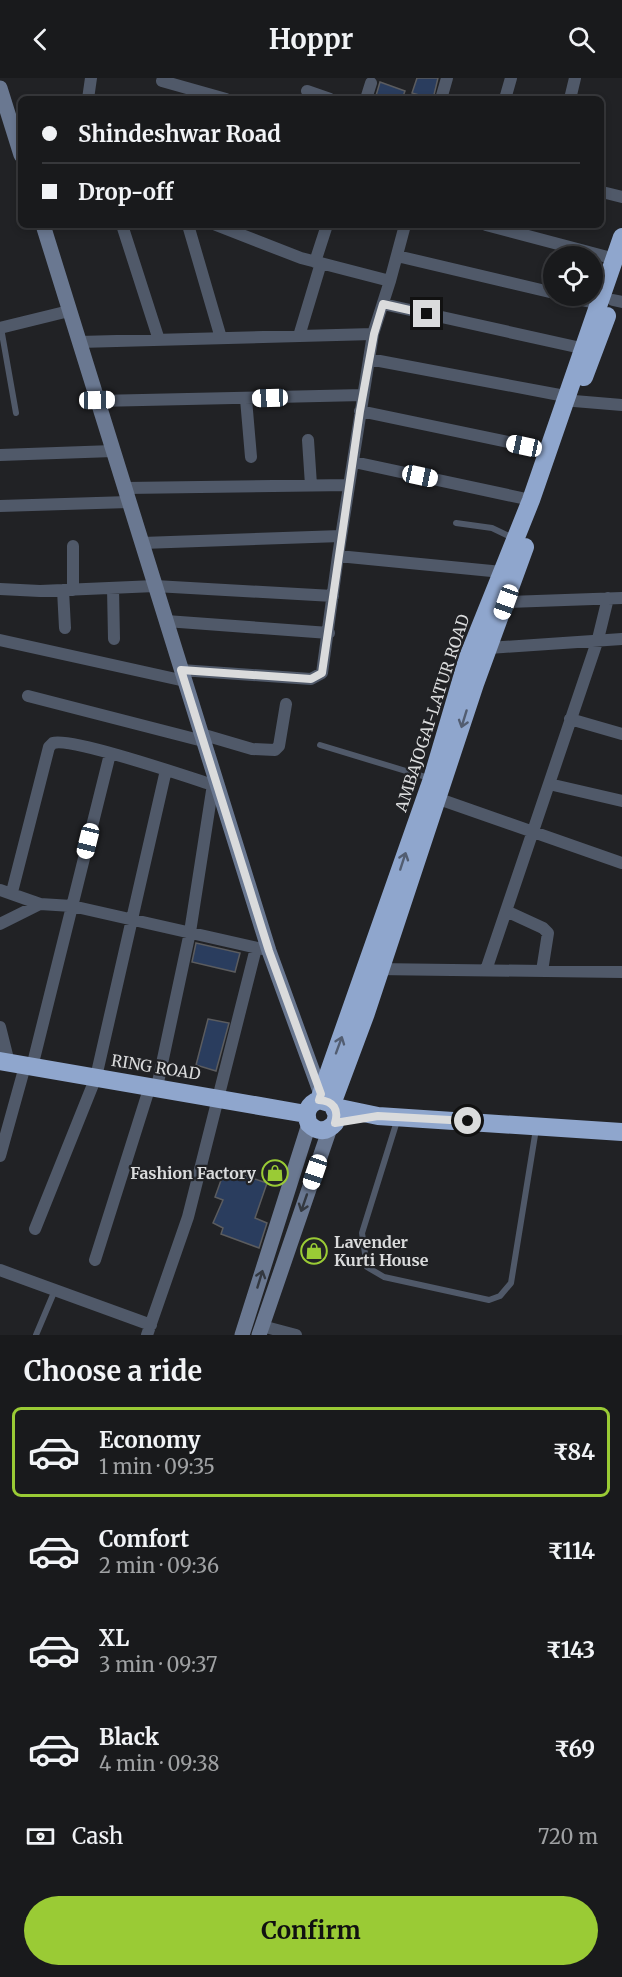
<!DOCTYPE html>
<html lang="en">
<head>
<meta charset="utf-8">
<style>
	:root { --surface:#191a1c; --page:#222325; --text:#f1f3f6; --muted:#9fa1a3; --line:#37383b; --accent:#9acb35 }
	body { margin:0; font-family:Merriweather,serif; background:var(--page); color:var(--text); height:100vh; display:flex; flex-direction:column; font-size:22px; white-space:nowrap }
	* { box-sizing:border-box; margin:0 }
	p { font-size:20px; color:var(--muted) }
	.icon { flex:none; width:33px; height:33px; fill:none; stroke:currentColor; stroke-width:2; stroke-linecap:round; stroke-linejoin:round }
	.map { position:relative; height:1257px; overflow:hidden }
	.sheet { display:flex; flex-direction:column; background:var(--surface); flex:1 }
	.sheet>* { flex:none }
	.top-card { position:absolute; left:18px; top:18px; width:586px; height:132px; border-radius:9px; box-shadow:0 3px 9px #0003,0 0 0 2px var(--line); display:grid; align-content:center; height:132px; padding:0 24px; background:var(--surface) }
	.controls { position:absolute; left:543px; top:168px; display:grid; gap:12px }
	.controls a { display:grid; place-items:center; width:60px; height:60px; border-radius:50%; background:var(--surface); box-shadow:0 3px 9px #0003,0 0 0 2px var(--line); font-size:30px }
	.end { position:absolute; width:27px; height:27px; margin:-14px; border:8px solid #dadbdc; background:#111; box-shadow:0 0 0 3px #111 }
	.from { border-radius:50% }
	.car { position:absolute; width:18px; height:36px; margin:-18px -9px; border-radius:8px; box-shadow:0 0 4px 2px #0007; background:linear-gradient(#fff 24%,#345 0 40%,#fff 0 76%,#345 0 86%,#fff 0) }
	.top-card b { display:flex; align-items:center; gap:21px; height:57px; font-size:22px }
	.top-card b+b { border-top:2px solid var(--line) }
	.top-card i { width:15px; height:15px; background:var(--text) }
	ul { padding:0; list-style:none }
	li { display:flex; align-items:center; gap:18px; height:90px; margin:0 12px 9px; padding:0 12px; border:3px solid transparent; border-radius:9px }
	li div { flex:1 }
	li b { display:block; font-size:22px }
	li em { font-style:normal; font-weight:700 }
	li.selected { border-color:var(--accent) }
	li>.icon { width:54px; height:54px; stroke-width:1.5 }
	h2 { padding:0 24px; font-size:27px; line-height:72px }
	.pay { display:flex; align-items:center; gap:15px; height:66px; padding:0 24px; font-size:22px }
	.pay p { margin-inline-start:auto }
	.action { display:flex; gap:12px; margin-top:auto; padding:12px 24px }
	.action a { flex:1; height:69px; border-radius:36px; background:var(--accent); color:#111; font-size:24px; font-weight:700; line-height:69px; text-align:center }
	header { display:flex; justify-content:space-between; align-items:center; height:78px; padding:0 24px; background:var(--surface); font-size:27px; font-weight:700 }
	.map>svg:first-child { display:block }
	.building { fill:#2a3d5e; stroke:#5b5c5f; stroke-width:1.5 }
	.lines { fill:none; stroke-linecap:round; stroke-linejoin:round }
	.lane { stroke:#505969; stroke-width:6 }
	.street { stroke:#505969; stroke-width:12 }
	.secondary { stroke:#6a7891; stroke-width:15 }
	.highway { stroke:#8fa6cd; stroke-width:18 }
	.oneway { stroke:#525d71 }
	.oneway2 { stroke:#333840 }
	.route { stroke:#dadbdc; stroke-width:8 }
	.labels { text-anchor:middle; stroke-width:4.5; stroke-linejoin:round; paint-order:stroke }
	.street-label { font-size:16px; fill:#dadbdc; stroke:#212225 }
	.poi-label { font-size:16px; font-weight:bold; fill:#dadbdc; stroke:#212225; text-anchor:end }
</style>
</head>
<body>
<header><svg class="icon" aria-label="back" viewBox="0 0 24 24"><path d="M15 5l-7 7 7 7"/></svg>Hoppr<svg class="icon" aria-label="search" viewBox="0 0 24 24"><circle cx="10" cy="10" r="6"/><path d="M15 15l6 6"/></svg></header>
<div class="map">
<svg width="622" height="1257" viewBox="0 0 622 1257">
	<rect width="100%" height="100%" fill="#212225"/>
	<path class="building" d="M417,0h21l-5,21 -21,-6z
		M380,4l25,9 -3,8h-27z
		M196,865l44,10 -5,19 -43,-10z
		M208,941l21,4 -13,48 -20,-6z
		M225,1091l42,14 -12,35 12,5 -8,25 -38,-14 2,-6 -10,-5 10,-23 -8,-3z"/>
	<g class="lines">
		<path class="lane" d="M1,250l15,85
			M456,445l36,5 21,10
			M320,667l109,33
			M397,1043l-35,112 5,34 17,10 105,23 11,-4 11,-13 25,-154
			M36,1257l19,-45"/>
		<path class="street" d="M162,3l64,18
			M307,13l23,8
			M88,21l3,-21
			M366,21l5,-16
			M441,21l6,-21
			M505,21l6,-21
			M570,21l5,-21
			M602,114l20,5
			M122,147l37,115
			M188,147l33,113
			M216,147l85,33 89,23 -17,53
			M486,147l129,34
			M397,178l157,37
			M315,184l12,-37
			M390,203l15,-56
			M565,218l34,8
			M613,222l9,2
			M383,226l198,44
			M0,250l69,-17
			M299,258l22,-73
			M79,264l294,-8 -35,222 -16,117 -11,6 -130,-9
			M369,281l196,37
			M246,321l5,58
			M97,323l266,-6
			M574,323l48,4
			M360,333l187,39
			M308,362l3,45
			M0,377l113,-4
			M354,384l177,38
			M125,410l224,-3
			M0,428l129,-4
			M142,465l199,-7
			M73,468v44
			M338,478l164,16
			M113,510l1,51
			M0,511l40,2 115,-5 178,10
			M63,512l2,38
			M506,524l116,-4
			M166,543l163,12
			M0,562l185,41
			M484,568l5,2 133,-9
			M28,618l175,45
			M570,641l52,15
			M201,656l51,15 23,1 4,-4 7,-42
			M549,706l73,17
			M439,721l183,64
			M0,812l40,14 32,2 190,43
			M12,814l37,-145 4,-4c18,-6 135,34 160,42
			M506,833l37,17 5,5 -6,38
			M0,846l40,-20
			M375,891l247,3
			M486,892l112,-331 10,-41
			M0,949l9,36
			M32,989l78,-313
			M157,1009l33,-155 24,-154
			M0,1078l25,-90
			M35,1151l61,-152 70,-307
			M95,1182l55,-174
			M0,1192l151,55
			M262,1248l34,9
			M147,1257l41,-118 68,-269"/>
		<path class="secondary" d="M0,10l21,67
			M43,147l226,726 52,143
			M242,1257l67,-211
			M259,1257l71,-207"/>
		<path class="highway" d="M584,299l23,-61
			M0,983l306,53
			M319,1022l13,4 5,11 -2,8c-8,9 -17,10 -26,1 -5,-11 -1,-20 10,-24l113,-321 36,-122 63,-157 91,-263
			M332,1026l34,-91 109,-329 50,-137
			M335,1029l43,9 244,16"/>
	</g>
	<defs><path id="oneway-shaft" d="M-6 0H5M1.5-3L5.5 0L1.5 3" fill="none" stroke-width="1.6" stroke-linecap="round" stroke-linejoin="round" transform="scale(1.5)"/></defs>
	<g class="oneway">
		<use href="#oneway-shaft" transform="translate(464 641) rotate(107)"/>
		<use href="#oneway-shaft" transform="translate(403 783) rotate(-72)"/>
		<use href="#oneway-shaft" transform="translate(339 967) rotate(-70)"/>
	</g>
	<g class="oneway2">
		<use href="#oneway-shaft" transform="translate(304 1125) rotate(109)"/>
		<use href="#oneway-shaft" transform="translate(260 1201) rotate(-73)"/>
	</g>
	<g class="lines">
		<path class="route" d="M427,236l-44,-10 -9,30 -14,77 -38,262 -11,6 -130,-9 88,281 52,143 -2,6c15,1 20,10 16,23l43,-7 90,5"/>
	</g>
	<defs>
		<g id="shop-ring" transform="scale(1.35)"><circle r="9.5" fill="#212225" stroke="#9acb35" stroke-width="1.5"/><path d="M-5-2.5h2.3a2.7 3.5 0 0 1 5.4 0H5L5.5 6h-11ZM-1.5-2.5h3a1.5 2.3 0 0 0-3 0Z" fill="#9acb35"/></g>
	</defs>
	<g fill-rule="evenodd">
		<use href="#shop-ring" x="275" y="1095"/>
		<use href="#shop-ring" x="314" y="1173"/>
	</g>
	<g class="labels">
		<g class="street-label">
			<text transform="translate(432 635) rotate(-72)" y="6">AMBAJOGAI-LATUR ROAD</text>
			<text transform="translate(156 989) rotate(9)" y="6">RING ROAD</text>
		</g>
		<g class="poi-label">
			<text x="256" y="1101">Fashion Factory</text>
			<text x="334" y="1170" text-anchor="start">Lavender<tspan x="334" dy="18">Kurti House</tspan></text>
		</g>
	</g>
</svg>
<div class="controls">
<a><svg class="icon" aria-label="locate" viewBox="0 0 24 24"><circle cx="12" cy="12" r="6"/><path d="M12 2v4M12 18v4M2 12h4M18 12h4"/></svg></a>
</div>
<i class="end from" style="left:468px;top:1043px"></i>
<i class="end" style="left:427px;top:236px"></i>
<i class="car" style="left:270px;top:320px;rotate:268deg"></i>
<i class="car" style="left:97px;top:322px;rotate:89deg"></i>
<i class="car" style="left:524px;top:368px;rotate:282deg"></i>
<i class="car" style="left:420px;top:398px;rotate:102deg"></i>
<i class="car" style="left:506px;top:524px;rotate:200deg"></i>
<i class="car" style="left:88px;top:763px;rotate:194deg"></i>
<i class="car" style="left:315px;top:1094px;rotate:199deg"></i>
<div class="top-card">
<b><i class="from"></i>Shindeshwar Road</b>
<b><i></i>Drop-off</b>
</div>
</div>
<section class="sheet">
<h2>Choose a ride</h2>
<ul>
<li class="selected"><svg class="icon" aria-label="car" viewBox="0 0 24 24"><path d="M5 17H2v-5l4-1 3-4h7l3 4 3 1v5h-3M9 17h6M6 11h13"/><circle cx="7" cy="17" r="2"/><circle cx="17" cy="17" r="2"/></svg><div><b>Economy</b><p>1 min · 09:35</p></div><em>₹84</em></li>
<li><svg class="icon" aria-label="car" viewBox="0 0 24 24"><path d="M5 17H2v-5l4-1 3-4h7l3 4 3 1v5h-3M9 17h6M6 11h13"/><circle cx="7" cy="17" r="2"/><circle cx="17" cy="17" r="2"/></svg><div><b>Comfort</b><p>2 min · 09:36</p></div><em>₹114</em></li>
<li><svg class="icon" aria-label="car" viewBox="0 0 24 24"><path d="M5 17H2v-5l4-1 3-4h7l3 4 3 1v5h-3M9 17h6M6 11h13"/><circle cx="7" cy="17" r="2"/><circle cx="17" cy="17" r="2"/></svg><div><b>XL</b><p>3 min · 09:37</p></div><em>₹143</em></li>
<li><svg class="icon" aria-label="car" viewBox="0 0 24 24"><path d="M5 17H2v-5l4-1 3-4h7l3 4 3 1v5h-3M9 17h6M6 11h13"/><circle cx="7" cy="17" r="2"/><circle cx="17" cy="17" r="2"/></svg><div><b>Black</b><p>4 min · 09:38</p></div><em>₹69</em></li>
</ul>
<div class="pay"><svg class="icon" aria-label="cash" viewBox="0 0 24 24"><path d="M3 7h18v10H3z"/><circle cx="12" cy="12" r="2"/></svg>Cash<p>720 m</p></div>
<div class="action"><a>Confirm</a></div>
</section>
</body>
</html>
